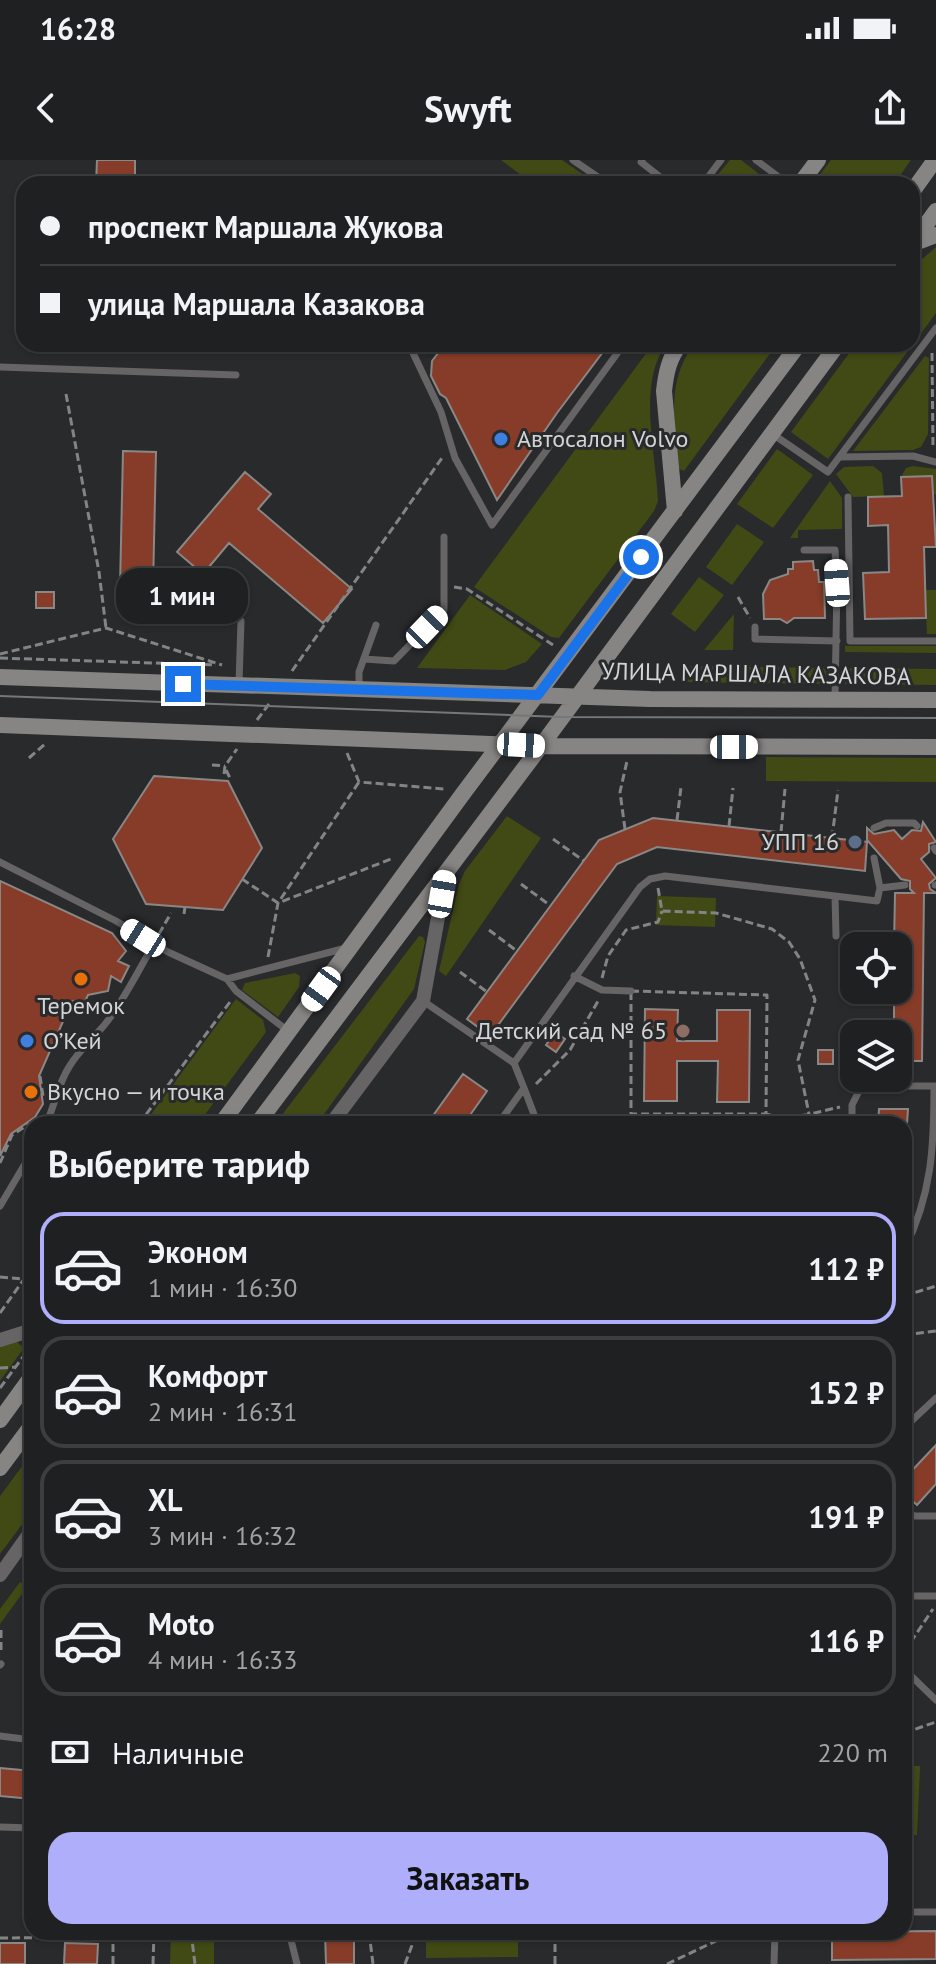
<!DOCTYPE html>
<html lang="ru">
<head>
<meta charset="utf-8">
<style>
	:root { --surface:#1f2021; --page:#2c2d2e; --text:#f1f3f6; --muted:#a1a3a5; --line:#3c3e3f; --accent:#afaefa }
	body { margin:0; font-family:"PT Sans",sans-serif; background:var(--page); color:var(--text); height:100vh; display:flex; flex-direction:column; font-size:30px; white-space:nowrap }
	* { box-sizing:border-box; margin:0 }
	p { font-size:26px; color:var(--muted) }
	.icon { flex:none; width:44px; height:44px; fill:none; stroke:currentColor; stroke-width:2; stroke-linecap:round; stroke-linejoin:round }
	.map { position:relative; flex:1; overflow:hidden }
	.details { position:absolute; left:24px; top:956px; width:888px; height:824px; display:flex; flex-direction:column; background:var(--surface); border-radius:24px; box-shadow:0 2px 6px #0004,0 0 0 2px var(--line) }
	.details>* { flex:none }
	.hud { position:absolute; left:16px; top:16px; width:904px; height:176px; border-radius:24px; box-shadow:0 2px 6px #0004,0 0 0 2px var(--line); display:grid; align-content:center; height:176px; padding:0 24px; background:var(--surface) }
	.tools { position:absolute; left:840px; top:772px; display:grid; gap:16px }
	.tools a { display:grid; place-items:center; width:72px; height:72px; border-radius:16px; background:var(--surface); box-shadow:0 2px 6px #0004,0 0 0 2px var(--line); font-size:40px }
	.end { position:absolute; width:36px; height:36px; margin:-18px; border:10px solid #1a73e8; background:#fff; box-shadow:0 0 0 4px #fff }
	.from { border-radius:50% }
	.bubble { position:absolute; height:56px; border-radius:24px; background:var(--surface); box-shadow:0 2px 6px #0004,0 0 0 2px var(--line); font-size:26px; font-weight:700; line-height:56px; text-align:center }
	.car { position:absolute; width:24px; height:48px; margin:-24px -12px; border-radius:10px; box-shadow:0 0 6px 2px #0007; background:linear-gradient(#fff 24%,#345 0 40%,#fff 0 76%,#345 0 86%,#fff 0) }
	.hud b { display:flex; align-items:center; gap:28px; height:76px; font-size:30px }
	.hud b+b { border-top:2px solid var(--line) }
	.hud i { width:20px; height:20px; background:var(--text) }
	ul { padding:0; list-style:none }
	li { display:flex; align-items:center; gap:24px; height:112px; margin:0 16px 12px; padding:0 8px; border:4px solid var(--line); border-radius:24px }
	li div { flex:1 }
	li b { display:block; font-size:30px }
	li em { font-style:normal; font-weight:700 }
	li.current { border-color:var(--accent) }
	li>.icon { width:72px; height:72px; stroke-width:1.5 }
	h2 { padding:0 24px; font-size:36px; line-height:96px }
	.pay { display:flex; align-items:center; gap:20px; height:88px; padding:0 24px; font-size:30px }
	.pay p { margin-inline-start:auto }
	.primary-button { display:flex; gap:16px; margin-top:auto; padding:16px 24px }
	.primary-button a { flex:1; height:92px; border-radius:24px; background:var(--accent); color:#111; font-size:32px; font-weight:700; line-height:92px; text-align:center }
	.status { display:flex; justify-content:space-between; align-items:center; height:56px; padding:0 40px; background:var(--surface); direction:ltr }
	.status svg { height:22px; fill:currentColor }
	header { display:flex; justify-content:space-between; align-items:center; height:104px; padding:0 24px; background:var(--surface); font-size:36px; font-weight:700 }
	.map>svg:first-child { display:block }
	.green { fill:#414a14 }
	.building { fill:#863c28; stroke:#8a8786; stroke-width:2 }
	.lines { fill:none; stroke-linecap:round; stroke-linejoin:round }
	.path { stroke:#838486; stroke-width:3; stroke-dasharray:8 4; stroke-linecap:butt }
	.lane { stroke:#666464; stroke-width:7 }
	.street { stroke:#666464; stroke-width:14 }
	.secondary { stroke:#878584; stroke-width:16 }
	.tram { stroke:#767779; stroke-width:2 }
	.route { stroke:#1a73e8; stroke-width:10 }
	.shop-dot { fill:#3f7fe0; stroke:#292a2c; stroke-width:3 }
	.service-dot { fill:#5c6f8a; stroke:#292a2c; stroke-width:3 }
	.food-dot { fill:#e8710a; stroke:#292a2c; stroke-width:3 }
	.education-dot { fill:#8d6e63; stroke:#292a2c; stroke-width:3 }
	.labels { text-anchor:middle; stroke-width:6; stroke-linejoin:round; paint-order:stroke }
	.poi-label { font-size:24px; fill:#d3d4d5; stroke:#292a2c; text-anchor:start }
	.street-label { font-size:24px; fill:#d3d4d5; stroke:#292a2c }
</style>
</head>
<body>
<div class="status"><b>16:28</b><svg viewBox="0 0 49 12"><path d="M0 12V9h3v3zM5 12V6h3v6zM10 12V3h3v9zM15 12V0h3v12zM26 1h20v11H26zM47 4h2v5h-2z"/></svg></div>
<header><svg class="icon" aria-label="back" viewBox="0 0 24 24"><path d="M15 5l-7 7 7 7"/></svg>Swyft<svg class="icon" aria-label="share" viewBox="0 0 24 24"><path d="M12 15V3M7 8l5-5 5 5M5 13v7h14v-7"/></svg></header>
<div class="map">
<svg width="936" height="1804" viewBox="0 0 936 1804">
	<rect width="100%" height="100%" fill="#292a2c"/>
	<path class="green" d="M501,0h61l35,24h-64z
		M730,0h11l22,17 -5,7h-48z
		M831,0h80l-17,24h-81z
		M936,87v66l-108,146 -37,-27 65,-88h56v-76z
		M653,184h13c-29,41 -10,109 -8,157l-4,10 -95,127 -8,-1 -77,-50z
		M694,184h83l-93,127 -5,-2c-4,-45 -14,-86 15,-125z
		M925,196l4,2 -1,76 -7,13 -8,3 -60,1z
		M777,289l36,26 -40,53 -36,-24z
		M873,306l9,7 2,23 -31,1 -17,-23 8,-7z
		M913,306l23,3v26l-35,-18 5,-9z
		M830,321l12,17v31l-44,1v8h-8z
		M737,364l27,18 -32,43 -26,-18z
		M699,417l25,18 -29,37 -24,-18z
		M925,430h11v44h-9z
		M470,435l72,49 -16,18 -21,8 -88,-2z
		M734,454l-1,36h-29z
		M845,486h91v7l-91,-1z
		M691,506l136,2 1,16 -147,-2z
		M845,508l91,1v16l-91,-1z
		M766,597l170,1v24l-170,-1z
		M507,656l34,22 -95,138 -7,-5 20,-87 6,-13z
		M657,736l59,2 -1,29 -59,-2z
		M419,776l4,1 2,5 -11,47 -97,135h-42z
		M295,813l5,3 -1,11 -21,30 -36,-27 3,-7z
		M236,839l27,21 3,12 -68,92h-54z
		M16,1181l8,7 -24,33v-35z
		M32,1293v58l-32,43v-58z
		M20,1422l7,5 -27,37v-15z
		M904,1606h16l-3,69h-13z
		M171,1772h43v32h-44z
		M426,1772h92v25l-92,1z"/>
	<path class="building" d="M97,0h38v24h-39z
		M445,184h164l-52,69 -60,87 -51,-102 -6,-4 -9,-18 1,-15z
		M123,291l33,1 -3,136 -33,-1z
		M245,312l26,22 -13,15 94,80 -29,34 -94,-80 -26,31 -26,-22z
		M932,316l4,71h-12l2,71 -61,1 -2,-46 26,-1 -1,-47 -20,1v-29l34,-1 -1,-19z
		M813,401l1,9h4l1,12h5l1,36h-31l-7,5 -7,-4h-16l-1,-25 7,-14 18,-6v-5h5v-7z
		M36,432h18v16h-18z
		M154,616l74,5 34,67 -39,62 -77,-6 -33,-65z
		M653,658l214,24 -2,29 -208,-24 -40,17 -127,172 -23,-17 132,-179z
		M923,662l13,20 -7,2v8l-8,7 15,19 -7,6 1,5 6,4h-12l-2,168h-24v-27h-4v-44h4v-44h-4l1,-53h19l-4,-4v-8l-9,-2 -34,-39v-12l7,6 20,-4 8,9 10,-9 9,1z
		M0,721l112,52 14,18 -8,10 11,5 -8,16 -10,-6 -3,15 -20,4 -5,11 -11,-5 -33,75 4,28 -8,13 -24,17 -11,22z
		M645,849l33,1 -1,31h40v-31h33l-1,92h-32l1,-41h-41v40h-33z
		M555,872l10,7 -9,13 -10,-7z
		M818,890h15v14h-15z
		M463,914l24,17 -19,27 -5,6h-36z
		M879,949h29l-1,15h-29z
		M936,1285v39l-19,21 -13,-12v-14z
		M0,1608l32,3v28l-32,-3z
		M936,1771v28l-104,1v-28z
		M325,1772h15v6h14v26h-28z
		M0,1783h25v21h-25z
		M65,1783l33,1 -1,20h-33z"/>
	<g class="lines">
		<path class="path" d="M932,193l1,96
			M66,234l33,178 7,56
			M454,427l13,2 86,56
			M738,437l12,21
			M0,494l106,-26 116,37
			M0,498l216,7
			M292,511l150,-213
			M257,560l12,-16
			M347,593l12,29 85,7
			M29,598l16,-14
			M212,605l13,1
			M226,610l4,8
			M224,614l1,-8 12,-17
			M677,660l4,-33
			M729,666l4,-38
			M625,669l-5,-37 7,-31
			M781,672l4,-43
			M832,678l6,-48
			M553,679l31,22
			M242,719l36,24 113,-44
			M521,724l30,22
			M658,728l4,23 54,2 56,16 17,13 11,17 15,41 -17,60 13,64
			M184,754l1,-7
			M489,770l28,21
			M159,774l12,-21
			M268,797l10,-54 81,-121
			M460,812l27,20
			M602,818l6,-22 18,-26 32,-8 4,-11
			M631,831l136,4 -1,119h-135z
			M40,916l3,20
			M536,924l34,-34 28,-49
			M766,954c24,8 50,-2 74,-7
			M139,964l91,-122
			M0,1003l12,-28 22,-14
			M0,1117l24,2
			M904,1136l32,-10
			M0,1153l32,-45
			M904,1175l32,-4
			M0,1208l16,-1
			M0,1228l31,-42
			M1,1470v24
			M904,1492l29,-43
			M904,1573l32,-11
			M191,1772l4,32
			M369,1772l4,32
			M555,1772v32
			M0,1778l113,-1v27
			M153,1804l1,-32
			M405,1804l12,-32
			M667,1804l68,-32"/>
		<path class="lane" d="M573,0l35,24
			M642,0l-1,2 28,22
			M756,0l32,24
			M703,24l18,-24
			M420,184l-7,9 28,59 14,46 37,67 132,-181
			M0,207l236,8
			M774,275l54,37 108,-144
			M840,297l73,-1 23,6
			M848,337l2,144h86
			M804,390h31l2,33 -2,114
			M755,467v12l82,2
			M364,499l30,2 50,-51v-73
			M239,523l2,-62
			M359,528v-16l17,-47
			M874,668l12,-5h28l3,3
			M934,688l2,3
			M0,702l116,59 52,31 59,27 9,12 52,40
			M935,725h1
			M880,728l25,-3
			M835,736l42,5 3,-13 -6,-30
			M574,816l28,14 29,1
			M227,819l119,-31
			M423,841l91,62 10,25 -26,36
			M514,903l126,-176 10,-8 15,-3 170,20 1,40
			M524,928l11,29 -5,7
			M46,964c9,-19 12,-40 23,-57 11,-19 28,-31 40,-48 17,-23 30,-50 45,-75
			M852,964v-19l7,-14 15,-5h62
			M0,1046l32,-54
			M904,1090c28,-55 30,-104 30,-164
			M904,1268l32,-30
			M904,1347l10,9h22
			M904,1436h32
			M0,1505l1,-1
			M904,1509l32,31
			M0,1576l32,4
			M0,1667l32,1
			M904,1752h32
			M289,1772l8,32
			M774,1804l1,-32"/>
		<path class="street" d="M331,964l92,-123 23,-128
			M0,1180l32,-10
			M0,1415l32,-45"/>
		<path class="secondary" d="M800,24l18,-24
			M912,32l23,-32
			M912,84l24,-33
			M912,84l24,-9
			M675,351l-11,-120c2,-18 5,-33 16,-47
			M0,517l650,22 286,1
			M0,565l541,21 395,1
			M221,964l241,-329 337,-451
			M257,964l284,-378 297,-402
			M0,1260l32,-44
			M0,1308l32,-43"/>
		<path class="tram" d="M0,536l561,21 375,1"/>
	</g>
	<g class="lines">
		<path class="route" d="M183,524l355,11 103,-138"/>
	</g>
	<g class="shop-dot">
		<circle cx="501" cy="279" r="8"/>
		<circle cx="27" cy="881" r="8"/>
	</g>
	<circle class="service-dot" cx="855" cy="682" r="8"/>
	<g class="food-dot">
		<circle cx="81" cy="819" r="8"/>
		<circle cx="31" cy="932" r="8"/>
	</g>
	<circle class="education-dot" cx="683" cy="871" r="8"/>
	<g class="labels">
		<g class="poi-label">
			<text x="517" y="287">Автосалон Volvo</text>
			<text x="839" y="690" text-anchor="end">УПП 16</text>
			<text x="81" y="854" text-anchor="middle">Теремок</text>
			<text x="667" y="879" text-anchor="end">Детский сад № 65</text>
			<text x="43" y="889">О’Кей</text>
			<text x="47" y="940">Вкусно — и точка</text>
		</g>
		<g class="street-label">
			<text transform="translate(756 514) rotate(1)" y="8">УЛИЦА МАРШАЛА КАЗАКОВА</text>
		</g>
	</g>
</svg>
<div class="tools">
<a><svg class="icon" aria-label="locate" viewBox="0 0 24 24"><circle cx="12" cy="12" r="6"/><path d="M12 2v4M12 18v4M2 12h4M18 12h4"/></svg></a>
<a><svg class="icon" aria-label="layers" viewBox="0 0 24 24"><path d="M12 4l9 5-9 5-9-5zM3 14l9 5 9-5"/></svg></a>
</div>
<i class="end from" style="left:641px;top:397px"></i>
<i class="end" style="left:183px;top:524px"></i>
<div class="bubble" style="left:116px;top:408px;width:132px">1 мин</div>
<i class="car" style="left:837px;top:423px;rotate:356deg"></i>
<i class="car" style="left:427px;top:467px;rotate:44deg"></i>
<i class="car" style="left:521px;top:585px;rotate:93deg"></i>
<i class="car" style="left:734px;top:587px;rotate:90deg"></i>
<i class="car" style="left:442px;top:734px;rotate:10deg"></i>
<i class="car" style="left:143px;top:778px;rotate:302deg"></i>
<i class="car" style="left:321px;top:829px;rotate:216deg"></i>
<div class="hud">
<b><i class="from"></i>проспект Маршала Жукова</b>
<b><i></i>улица Маршала Казакова</b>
</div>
<section class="details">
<h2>Выберите тариф</h2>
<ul>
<li class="current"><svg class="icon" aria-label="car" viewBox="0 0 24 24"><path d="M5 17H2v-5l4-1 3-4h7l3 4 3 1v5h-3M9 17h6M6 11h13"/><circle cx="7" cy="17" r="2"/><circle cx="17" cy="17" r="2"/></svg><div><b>Эконом</b><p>1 мин · 16:30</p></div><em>112 ₽</em></li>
<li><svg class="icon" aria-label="car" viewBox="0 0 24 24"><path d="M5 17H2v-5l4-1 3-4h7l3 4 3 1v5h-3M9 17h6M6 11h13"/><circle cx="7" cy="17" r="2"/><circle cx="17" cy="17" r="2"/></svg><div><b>Комфорт</b><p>2 мин · 16:31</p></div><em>152 ₽</em></li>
<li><svg class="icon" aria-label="car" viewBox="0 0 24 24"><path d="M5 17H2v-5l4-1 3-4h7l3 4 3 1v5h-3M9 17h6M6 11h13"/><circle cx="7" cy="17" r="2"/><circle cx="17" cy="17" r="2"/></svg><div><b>XL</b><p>3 мин · 16:32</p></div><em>191 ₽</em></li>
<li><svg class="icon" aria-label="car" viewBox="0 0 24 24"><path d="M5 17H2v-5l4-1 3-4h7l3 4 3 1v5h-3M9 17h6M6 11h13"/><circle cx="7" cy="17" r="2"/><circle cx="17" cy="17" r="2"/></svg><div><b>Moto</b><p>4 мин · 16:33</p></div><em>116 ₽</em></li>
</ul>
<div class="pay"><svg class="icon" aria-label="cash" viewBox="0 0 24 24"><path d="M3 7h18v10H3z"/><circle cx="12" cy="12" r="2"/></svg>Наличные<p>220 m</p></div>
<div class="primary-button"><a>Заказать</a></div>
</section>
</div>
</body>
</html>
